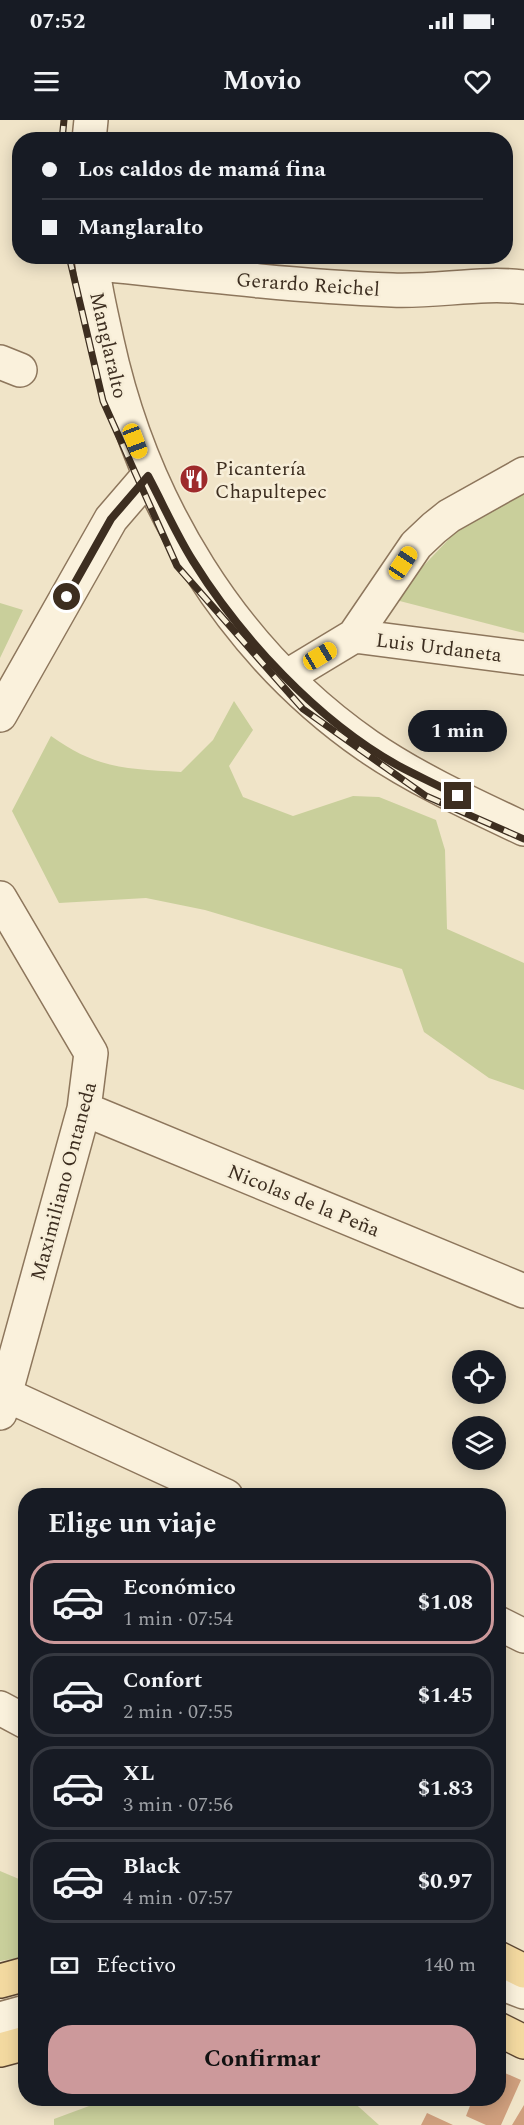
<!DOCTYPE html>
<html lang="es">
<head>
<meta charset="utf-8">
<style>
	:root { --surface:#171b24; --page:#242831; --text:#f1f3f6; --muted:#9ea1a6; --line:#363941; --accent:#cc999b }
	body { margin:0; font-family:Spectral,serif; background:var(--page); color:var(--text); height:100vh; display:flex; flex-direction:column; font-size:22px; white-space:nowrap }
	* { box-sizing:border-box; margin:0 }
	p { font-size:20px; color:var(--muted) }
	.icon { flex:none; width:33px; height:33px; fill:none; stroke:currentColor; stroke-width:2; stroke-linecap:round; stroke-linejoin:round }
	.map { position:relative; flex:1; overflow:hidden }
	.sheet { position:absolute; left:18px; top:1368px; width:488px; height:618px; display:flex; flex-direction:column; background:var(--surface); border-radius:24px; box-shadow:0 3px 15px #0003 }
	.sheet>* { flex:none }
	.top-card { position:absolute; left:12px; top:12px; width:501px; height:132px; border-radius:24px; box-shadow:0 3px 15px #0003; display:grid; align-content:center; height:132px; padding:0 30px; background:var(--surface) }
	.tools { position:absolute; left:452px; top:1230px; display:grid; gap:12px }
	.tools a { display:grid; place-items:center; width:54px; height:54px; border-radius:50%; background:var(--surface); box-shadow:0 3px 15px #0003; font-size:30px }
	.end { position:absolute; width:27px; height:27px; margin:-14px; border:8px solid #3d2e20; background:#fff; box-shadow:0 0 0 3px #fff }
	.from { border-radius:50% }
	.bubble { position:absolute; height:42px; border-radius:21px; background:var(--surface); box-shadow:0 3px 15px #0003; font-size:20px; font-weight:700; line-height:42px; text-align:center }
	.car { position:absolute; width:18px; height:36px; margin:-18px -9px; border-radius:8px; box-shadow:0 0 4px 2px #0007; background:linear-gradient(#f5c518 24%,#345 0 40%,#f5c518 0 76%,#345 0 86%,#f5c518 0) }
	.top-card b { display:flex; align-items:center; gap:21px; height:57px; font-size:22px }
	.top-card b+b { border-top:2px solid var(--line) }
	.top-card i { width:15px; height:15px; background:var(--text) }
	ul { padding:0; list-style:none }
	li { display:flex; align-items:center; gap:18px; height:84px; margin:0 12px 9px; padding:0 18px; border:3px solid var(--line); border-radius:24px }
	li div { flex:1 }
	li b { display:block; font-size:22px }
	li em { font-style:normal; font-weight:700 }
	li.active { border-color:var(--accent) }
	li>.icon { width:54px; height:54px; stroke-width:1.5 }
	h2 { padding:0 30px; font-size:27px; line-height:72px }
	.pay { display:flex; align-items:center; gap:15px; height:66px; padding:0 30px; font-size:22px }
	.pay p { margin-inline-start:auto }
	.button { display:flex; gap:12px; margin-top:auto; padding:12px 30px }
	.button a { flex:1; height:69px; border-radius:24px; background:var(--accent); color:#111; font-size:24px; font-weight:700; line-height:69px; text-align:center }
	.status { display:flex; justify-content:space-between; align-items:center; height:42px; padding:0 30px; background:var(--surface); direction:ltr }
	.status svg { height:16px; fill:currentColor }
	header { display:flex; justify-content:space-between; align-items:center; height:78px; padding:0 30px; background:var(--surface); font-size:27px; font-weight:700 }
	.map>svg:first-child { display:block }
	.green { fill:#c9cf9b }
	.building { fill:#cf9f7d }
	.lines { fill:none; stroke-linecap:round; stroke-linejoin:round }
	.minor-casing { stroke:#8d765c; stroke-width:36 }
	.major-casing { stroke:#5b4430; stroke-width:36 }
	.minor { stroke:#faf1dc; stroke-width:33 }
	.major { stroke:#f3d9a0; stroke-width:33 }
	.rail-casing { stroke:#3d2e20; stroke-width:7 }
	.rail { stroke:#f7eed8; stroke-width:4.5; stroke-dasharray:14; stroke-linecap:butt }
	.route { stroke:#3d2e20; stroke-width:8 }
	.labels { text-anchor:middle; stroke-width:5; stroke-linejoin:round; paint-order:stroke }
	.street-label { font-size:20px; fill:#3d2e20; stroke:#f7eed8 }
	.poi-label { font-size:20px; fill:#3d2e20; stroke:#f7eed8; text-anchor:start }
</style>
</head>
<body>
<div class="status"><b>07:52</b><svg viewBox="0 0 49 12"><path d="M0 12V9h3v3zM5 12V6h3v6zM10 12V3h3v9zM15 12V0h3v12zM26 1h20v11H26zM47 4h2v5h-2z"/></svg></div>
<header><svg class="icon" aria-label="menu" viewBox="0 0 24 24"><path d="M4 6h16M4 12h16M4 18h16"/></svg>Movio<svg class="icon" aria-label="heart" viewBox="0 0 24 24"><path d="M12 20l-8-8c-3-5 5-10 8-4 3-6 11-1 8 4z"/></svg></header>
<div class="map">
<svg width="524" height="2005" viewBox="0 0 524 2005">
	<rect width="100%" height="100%" fill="#f0e4c8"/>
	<path class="green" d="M524,371v142l-132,-34 73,-77z
		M0,483l23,7 -23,48z
		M234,581l19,29 -24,36 14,31 50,19 60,-20 26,1 57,23 9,30 2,79 77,34v127l-35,-12 -65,-46 -22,-63 -197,-59 -59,-12 -87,5 -47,-92 39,-75c46,33 76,33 130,36l32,-32z
		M0,1751l26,11 -1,75 -25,4z
		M349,1978l30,27h-325v-6l54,-20z"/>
	<path class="building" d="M498,1950l23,10 -20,45h-15l-20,-9 7,-18h25z
		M450,1978h19l-2,6z
		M524,1985v20h-12z
		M427,1993l26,12h-32z"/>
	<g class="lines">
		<g class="minor-casing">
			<path id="minor" d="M89,20l2,-20
				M91,136c3,29 10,57 16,85 35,161 124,310 261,405 48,33 103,58 156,83
				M92,143c100,11 199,23 300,27 44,2 88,-8 132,-3
				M0,242l20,8
				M354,516l170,22
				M286,557l68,-41 62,-91 18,-17 15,-12 75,-42
				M0,595l111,-196 37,-43
				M0,778l91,155 -7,56 -84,304
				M84,989l440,182
				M0,1272l226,104
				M498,1503l26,13
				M0,1588l26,14
				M498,1862l26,10
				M0,1899l26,-7"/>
		</g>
		<g class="major-casing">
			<path id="major" d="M498,1838l26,13
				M0,1861l26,-7
				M498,1909l26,13
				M0,1930l26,-7"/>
		</g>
		<use href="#minor" class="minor"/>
		<use href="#major" class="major"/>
		<g class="rail-casing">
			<path id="rail" d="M62,20l2,-20
				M69,136l34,145 74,165 126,143 123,87 98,43"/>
		</g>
		<use href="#rail" class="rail"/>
	</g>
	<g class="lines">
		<path class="route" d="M67,477l44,-78 37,-43c15,28 28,58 45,85 48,77 124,159 204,204 20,11 41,20 61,31"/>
	</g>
	<defs>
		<g id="restaurant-disc" transform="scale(1.5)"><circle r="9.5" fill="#9e2a2b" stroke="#f7eed8"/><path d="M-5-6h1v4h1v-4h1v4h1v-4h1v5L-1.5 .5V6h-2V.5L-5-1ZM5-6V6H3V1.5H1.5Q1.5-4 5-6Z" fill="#fff"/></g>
	</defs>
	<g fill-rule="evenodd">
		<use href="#restaurant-disc" x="194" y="359"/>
	</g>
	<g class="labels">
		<g class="street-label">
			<text transform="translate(308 164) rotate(4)" y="7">Gerardo Reichel</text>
			<text transform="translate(109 225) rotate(77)" y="7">Manglaralto</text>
			<text transform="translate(439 527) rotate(7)" y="7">Luis Urdaneta</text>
			<text transform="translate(63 1061) rotate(-75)" y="7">Maximiliano Ontaneda</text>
			<text transform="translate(304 1080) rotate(22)" y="7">Nicolas de la Peña</text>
		</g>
		<g class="poi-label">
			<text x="215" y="355">Picantería<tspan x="215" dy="23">Chapultepec</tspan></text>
		</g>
	</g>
</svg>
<div class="tools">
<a><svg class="icon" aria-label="locate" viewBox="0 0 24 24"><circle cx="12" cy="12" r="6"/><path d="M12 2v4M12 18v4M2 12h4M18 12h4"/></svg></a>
<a><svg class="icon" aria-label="layers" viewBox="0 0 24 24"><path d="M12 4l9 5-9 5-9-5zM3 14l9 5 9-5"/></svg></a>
</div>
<i class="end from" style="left:67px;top:477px"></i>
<i class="end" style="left:458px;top:676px"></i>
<div class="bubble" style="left:408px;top:590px;width:99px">1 min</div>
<i class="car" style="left:135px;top:321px;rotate:159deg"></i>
<i class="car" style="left:403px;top:443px;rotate:34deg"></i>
<i class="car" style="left:320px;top:536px;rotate:59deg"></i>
<div class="top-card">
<b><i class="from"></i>Los caldos de mamá fina</b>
<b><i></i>Manglaralto</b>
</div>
<section class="sheet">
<h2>Elige un viaje</h2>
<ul>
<li class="active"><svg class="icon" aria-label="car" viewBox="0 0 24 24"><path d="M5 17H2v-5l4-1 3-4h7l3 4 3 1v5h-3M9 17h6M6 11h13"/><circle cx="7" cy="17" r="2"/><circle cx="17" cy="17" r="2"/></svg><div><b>Económico</b><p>1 min · 07:54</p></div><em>$1.08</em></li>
<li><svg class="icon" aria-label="car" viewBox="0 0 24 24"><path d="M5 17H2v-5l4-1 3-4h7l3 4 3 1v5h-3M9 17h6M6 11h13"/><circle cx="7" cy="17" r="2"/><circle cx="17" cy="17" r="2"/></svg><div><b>Confort</b><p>2 min · 07:55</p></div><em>$1.45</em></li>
<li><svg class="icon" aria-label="car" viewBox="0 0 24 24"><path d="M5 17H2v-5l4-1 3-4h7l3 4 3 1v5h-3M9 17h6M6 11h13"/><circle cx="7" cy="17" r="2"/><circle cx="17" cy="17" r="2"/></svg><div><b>XL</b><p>3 min · 07:56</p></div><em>$1.83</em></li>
<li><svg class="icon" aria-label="car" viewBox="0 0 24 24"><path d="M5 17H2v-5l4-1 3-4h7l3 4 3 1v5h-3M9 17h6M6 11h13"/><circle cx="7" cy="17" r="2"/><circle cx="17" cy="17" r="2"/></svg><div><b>Black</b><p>4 min · 07:57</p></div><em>$0.97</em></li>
</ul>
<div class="pay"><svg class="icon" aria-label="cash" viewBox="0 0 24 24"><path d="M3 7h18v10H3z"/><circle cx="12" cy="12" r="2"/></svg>Efectivo<p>140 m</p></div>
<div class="button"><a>Confirmar</a></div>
</section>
</div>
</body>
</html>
